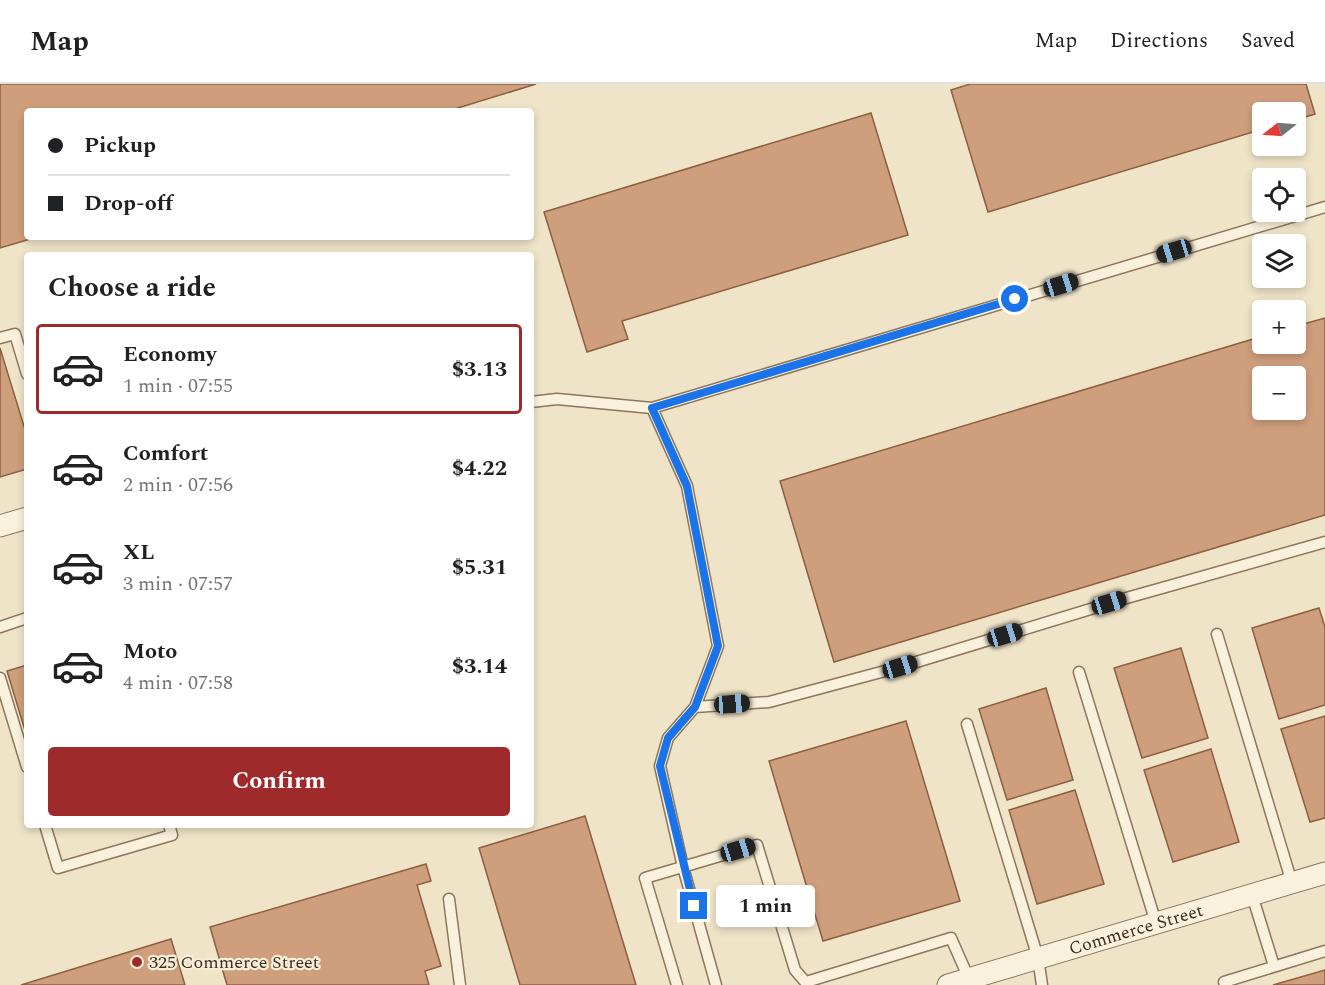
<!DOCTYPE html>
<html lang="en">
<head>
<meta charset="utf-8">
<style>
	:root { --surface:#fff; --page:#f6f6f6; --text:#202124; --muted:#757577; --line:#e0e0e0; --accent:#9e2a2b }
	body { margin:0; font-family:Spectral,serif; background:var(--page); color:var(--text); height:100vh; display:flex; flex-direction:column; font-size:22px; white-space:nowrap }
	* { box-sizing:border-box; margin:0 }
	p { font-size:20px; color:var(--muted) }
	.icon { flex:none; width:33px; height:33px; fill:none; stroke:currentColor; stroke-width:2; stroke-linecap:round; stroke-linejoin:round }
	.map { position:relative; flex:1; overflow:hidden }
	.details { position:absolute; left:24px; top:168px; width:510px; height:576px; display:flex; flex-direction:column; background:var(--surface); border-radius:6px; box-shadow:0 3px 9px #0003 }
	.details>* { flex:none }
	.top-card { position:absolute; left:24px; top:24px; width:510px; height:132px; border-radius:6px; box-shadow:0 3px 9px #0003; display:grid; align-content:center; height:132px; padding:0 24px; background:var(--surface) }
	.needle { width:39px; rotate:253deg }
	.buttons { position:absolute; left:1252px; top:18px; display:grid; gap:12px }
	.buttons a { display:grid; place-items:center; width:54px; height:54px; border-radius:6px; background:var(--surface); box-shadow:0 3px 9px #0003; font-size:30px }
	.end { position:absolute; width:27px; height:27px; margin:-14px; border:8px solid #1a73e8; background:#fff; box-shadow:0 0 0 3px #fff }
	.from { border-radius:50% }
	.bubble { position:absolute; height:42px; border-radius:6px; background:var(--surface); box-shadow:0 3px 9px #0003; font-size:20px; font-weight:700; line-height:42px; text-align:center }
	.car { position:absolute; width:18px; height:36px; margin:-18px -9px; border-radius:8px; box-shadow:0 0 4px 2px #0007; background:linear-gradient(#222 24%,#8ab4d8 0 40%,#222 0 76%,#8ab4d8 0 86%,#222 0) }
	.top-card b { display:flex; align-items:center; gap:21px; height:57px; font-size:22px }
	.top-card b+b { border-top:2px solid var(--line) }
	.top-card i { width:15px; height:15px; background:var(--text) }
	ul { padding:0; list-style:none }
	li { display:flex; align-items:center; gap:18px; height:90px; margin:0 12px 9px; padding:0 12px; border:3px solid transparent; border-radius:6px }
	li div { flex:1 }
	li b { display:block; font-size:22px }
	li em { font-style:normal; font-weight:700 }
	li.selected { border-color:var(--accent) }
	li>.icon { width:54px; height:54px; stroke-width:1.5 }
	h2 { padding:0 24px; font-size:27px; line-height:72px }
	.primary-button { display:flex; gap:12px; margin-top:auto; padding:12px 24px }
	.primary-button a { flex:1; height:69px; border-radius:6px; background:var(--accent); color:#fff; font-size:24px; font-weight:700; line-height:69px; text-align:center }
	header { display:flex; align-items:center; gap:36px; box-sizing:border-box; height:84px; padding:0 30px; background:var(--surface); border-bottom:2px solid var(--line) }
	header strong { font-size:28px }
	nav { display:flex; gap:33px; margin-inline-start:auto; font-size:21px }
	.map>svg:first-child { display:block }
	.building { fill:#cf9f7d; stroke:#8d5f41; stroke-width:1.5; fill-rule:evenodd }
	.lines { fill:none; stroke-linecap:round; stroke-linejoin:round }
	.service-casing { stroke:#8d765c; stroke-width:13 }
	.minor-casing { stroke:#8d765c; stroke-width:23 }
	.service { stroke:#faf1dc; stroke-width:10 }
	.minor { stroke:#faf1dc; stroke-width:21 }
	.route { stroke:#1a73e8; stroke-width:8 }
	.poi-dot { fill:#9e2a2b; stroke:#f7eed8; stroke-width:2 }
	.labels { text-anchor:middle; stroke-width:4.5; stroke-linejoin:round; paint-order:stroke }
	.street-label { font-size:18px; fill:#3d2e20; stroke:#f7eed8 }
	.poi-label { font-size:18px; fill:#3d2e20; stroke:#f7eed8; text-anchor:start }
</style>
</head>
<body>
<header>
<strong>Map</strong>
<nav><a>Map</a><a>Directions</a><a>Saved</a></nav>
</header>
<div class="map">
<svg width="1325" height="901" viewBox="0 0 1325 901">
	<rect width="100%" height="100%" fill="#f0e4c8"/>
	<path class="building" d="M0,0h536l-88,27h-421v126h10l-37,11z
		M970,0h336l9,30 -19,6v-8h-33v17l-275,83 -37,-122z
		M871,29l37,122 -286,86 6,18 -41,13 -43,-140z
		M1325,234v197l-491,147 -54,-181 483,-145v8h33v-18zM1263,292h33v34h-33z
		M0,264l27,88v33l-27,8z
		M1319,524l6,19v78l-46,14 -27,-91z
		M1181,564l27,90 -66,20 -28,-90z
		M27,581v72l-20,-66z
		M1046,604l27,92 -66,20 -28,-91z
		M1325,632v102l-15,4 -29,-93z
		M906,637l54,180 -137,40 -54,-180z
		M1211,665l28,93 -66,20 -29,-92z
		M1075,706l29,94 -67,20 -28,-94z
		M585,732l51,169h-116l-41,-137z
		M426,780l5,17 -14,4 24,81 -16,5 4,14h-202l-17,-58z
		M171,855l14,46h-164z
		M1325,886v15h-52z"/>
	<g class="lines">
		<g class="service-casing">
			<path id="service" d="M0,254l15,-4 12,40
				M531,318l26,-3 95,9 35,78 31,160 -23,61 -27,31 -8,28 23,101 33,118
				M652,324l673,-201
				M0,543l27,-9
				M1217,550l75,249
				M1079,588l77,251
				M0,594l27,89
				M695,623l74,-5 131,-35 230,-70 195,-55
				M967,640l71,234 4,27
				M45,741l13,43 114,-33 -3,-10
				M1252,811l22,71
				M449,815l11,86
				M806,898l145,-44 18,41
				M1224,898l101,-31
				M677,901l-32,-107 112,-33 38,125 13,15"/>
		</g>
		<g class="minor-casing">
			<g id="minor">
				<path d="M0,442l27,-8"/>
				<path id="s1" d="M948,901l377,-112"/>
			</g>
		</g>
		<use href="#service" class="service"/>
		<use href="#minor" class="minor"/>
	</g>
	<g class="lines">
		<path class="route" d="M694,822l-34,-140 8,-28 27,-31 23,-61 -31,-160 -35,-78 363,-109"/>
	</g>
	<circle class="poi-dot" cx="137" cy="878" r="6"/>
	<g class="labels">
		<g class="street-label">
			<text dy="6" stroke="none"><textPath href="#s1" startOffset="196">Commerce Street</textPath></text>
		</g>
		<g class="poi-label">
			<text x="149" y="884">325 Commerce Street</text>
		</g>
	</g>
</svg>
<div class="buttons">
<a><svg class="needle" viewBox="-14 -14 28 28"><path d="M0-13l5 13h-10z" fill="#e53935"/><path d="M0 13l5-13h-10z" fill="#757577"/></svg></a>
<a><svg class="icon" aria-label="locate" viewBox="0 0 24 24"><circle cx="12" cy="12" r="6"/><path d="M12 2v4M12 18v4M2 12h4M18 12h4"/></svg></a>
<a><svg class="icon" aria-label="layers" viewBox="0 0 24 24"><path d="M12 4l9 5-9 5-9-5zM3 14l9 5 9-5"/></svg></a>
<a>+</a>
<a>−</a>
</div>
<i class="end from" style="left:1015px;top:215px"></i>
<i class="end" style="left:694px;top:822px"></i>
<div class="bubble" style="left:716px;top:801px;width:99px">1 min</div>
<i class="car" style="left:1174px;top:167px;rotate:253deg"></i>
<i class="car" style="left:1061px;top:201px;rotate:73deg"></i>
<i class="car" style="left:1109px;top:519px;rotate:73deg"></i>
<i class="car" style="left:1005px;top:551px;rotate:73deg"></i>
<i class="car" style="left:900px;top:583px;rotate:73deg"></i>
<i class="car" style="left:732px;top:620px;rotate:86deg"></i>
<i class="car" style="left:738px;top:766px;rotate:73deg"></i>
<div class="top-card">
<b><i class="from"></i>Pickup</b>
<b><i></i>Drop-off</b>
</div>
<section class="details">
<h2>Choose a ride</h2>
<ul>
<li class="selected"><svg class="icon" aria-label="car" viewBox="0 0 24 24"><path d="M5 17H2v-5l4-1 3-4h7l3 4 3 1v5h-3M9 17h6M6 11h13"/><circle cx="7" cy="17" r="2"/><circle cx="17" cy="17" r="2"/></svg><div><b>Economy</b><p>1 min · 07:55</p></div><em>$3.13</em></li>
<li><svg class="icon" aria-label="car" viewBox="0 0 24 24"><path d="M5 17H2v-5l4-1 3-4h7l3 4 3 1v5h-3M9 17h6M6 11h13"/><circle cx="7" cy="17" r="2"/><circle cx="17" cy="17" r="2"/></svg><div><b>Comfort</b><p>2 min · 07:56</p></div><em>$4.22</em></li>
<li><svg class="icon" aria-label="car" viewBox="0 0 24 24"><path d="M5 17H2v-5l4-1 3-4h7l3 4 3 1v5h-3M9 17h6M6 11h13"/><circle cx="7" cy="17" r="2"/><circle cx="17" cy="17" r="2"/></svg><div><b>XL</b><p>3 min · 07:57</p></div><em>$5.31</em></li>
<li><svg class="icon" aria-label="car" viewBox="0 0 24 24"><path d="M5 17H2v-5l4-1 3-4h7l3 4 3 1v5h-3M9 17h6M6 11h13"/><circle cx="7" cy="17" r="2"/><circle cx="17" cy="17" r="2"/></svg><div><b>Moto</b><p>4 min · 07:58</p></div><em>$3.14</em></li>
</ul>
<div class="primary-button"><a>Confirm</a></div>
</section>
</div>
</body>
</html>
